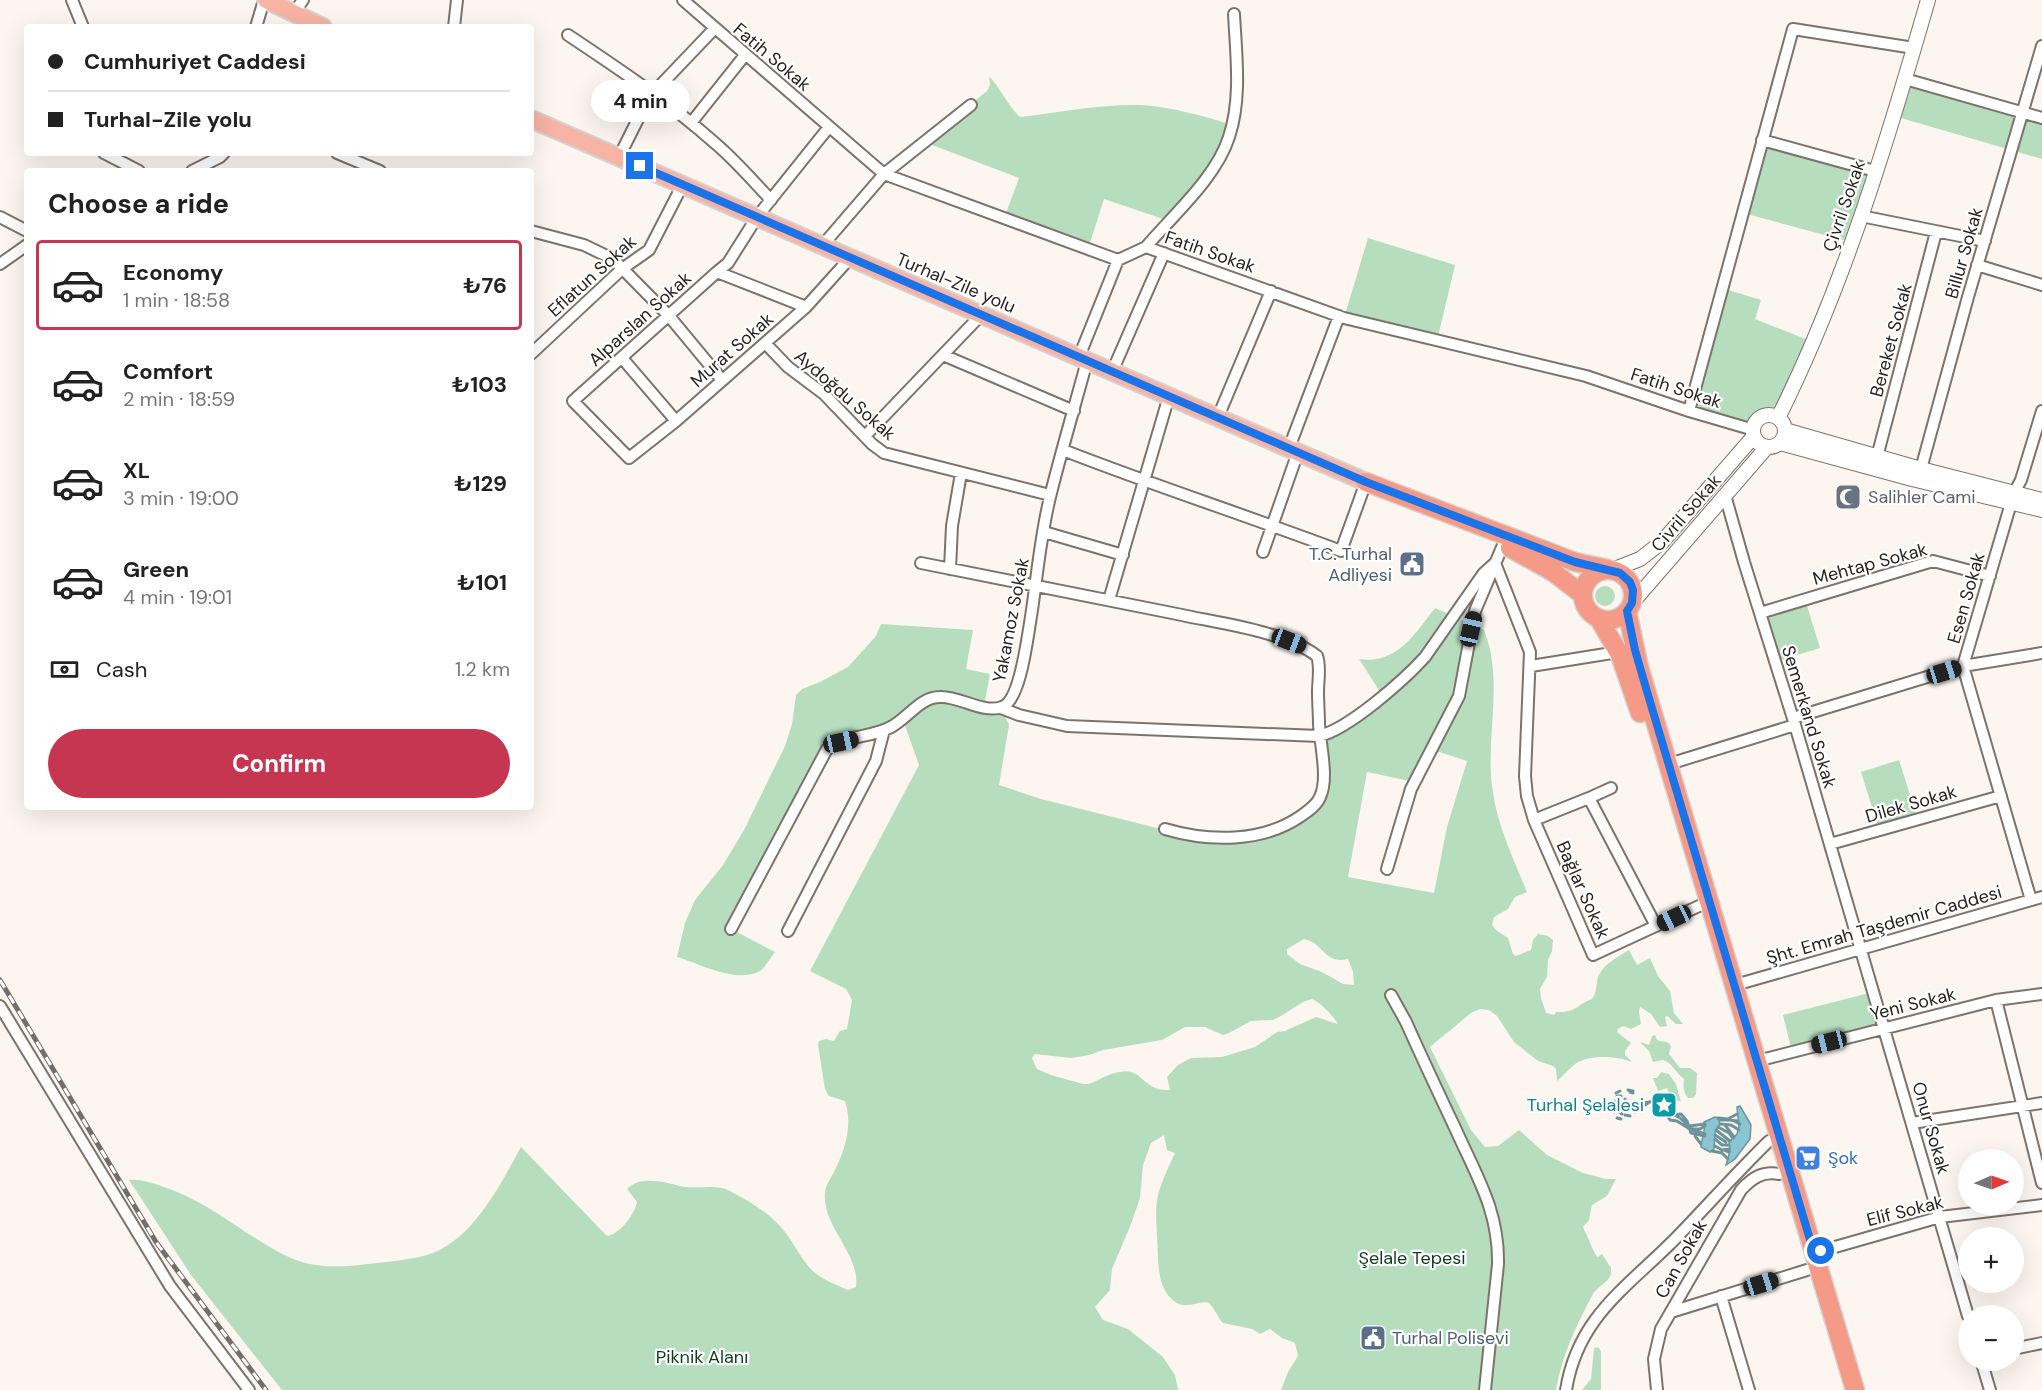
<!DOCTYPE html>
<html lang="en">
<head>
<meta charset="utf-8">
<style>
	:root { --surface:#fff; --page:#f6f6f6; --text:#222; --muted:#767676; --line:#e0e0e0; --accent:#c73650 }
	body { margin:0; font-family:"DM Sans",sans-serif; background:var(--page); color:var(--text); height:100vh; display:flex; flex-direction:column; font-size:22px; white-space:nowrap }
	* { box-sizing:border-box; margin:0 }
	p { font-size:20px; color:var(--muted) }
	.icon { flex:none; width:33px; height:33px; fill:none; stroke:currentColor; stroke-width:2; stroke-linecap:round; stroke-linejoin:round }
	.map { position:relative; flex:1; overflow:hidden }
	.details { position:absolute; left:24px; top:168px; width:510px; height:642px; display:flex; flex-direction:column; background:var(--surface); border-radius:6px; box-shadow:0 6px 24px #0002 }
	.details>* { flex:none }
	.hud { position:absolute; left:24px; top:24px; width:510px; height:132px; border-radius:6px; box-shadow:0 6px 24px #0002; display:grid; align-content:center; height:132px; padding:0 24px; background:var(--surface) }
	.needle { width:39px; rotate:88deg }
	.tools { position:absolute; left:1958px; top:1149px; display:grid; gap:12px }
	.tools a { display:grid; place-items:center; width:66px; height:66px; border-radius:50%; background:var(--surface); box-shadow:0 6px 24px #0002; font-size:30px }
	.end { position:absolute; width:27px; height:27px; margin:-14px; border:8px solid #1a73e8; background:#fff; box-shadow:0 0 0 3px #fff }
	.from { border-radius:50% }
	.bubble { position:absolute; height:42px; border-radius:21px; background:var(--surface); box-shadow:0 6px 24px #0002; font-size:20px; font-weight:700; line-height:42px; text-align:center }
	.car { position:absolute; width:18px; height:36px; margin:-18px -9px; border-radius:8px; box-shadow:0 0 4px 2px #0007; background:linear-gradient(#222 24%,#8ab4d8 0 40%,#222 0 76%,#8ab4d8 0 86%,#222 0) }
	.hud b { display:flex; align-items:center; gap:21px; height:57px; font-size:22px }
	.hud b+b { border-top:2px solid var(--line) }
	.hud i { width:15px; height:15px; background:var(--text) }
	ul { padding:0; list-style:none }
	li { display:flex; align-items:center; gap:18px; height:90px; margin:0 12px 9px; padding:0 12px; border:3px solid transparent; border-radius:6px }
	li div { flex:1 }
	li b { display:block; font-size:22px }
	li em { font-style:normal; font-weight:700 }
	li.on { border-color:var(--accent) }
	li>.icon { width:54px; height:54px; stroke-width:1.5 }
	h2 { padding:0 24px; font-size:27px; line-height:72px }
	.pay { display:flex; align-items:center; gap:15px; height:66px; padding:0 24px; font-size:22px }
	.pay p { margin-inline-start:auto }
	.cta { display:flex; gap:12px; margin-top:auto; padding:12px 24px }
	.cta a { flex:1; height:69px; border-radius:36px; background:var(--accent); color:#fff; font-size:24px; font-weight:700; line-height:69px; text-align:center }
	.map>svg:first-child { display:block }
	.green { fill:#b6debe; fill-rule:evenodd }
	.water { fill:#8bc4d2; stroke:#6d949c; stroke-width:1.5 }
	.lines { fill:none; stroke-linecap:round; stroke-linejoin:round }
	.stream { stroke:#6d949c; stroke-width:3 }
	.minor-casing { stroke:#7d736a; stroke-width:14 }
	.tertiary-casing { stroke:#7d736a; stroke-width:16 }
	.primary-casing { stroke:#d4d3d2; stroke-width:20 }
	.trunk-casing { stroke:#d4d3d2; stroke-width:21 }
	.minor { stroke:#fff; stroke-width:10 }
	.tertiary { stroke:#fff; stroke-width:14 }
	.primary { stroke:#f7b3a4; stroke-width:16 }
	.trunk { stroke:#f49a86; stroke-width:18 }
	.rail-casing { stroke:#736e69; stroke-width:5 }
	.rail { stroke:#fff; stroke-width:3; stroke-dasharray:9; stroke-linecap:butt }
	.route { stroke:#1a73e8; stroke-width:8 }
	.labels { text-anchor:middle; stroke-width:4.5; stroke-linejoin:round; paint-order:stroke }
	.street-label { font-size:18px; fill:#27231f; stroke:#fff }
	.worship-label { font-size:18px; fill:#5b616d; stroke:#fff; text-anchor:start }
	.service-label { font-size:18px; fill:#4e5e75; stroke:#fff; text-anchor:end }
	.culture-label { font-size:18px; fill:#0d838f; stroke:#fff; text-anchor:end }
	.shop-label { font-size:18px; fill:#366cbe; stroke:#fff; text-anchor:start }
	.park-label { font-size:18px; fill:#0d3c1c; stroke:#fff }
</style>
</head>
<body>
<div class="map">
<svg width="2042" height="1390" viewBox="0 0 2042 1390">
	<rect width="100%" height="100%" fill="#fdf6f0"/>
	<path class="green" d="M989,76c12,13 19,30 31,41 40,-5 81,-13 121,-12 31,2 62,11 92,20l-15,35 -49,61 -65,-22 -16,50 -84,-31 15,-40 -95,-36 63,-51 3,-6z
		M1905,79l137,40v40l-148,-43z
		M1762,140l113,31 -24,71 -108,-29z
		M1368,238l87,27 -18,76 -93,-23z
		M1722,288l39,12 -6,19 58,23 -39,75h-11l-8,8 -66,-14z
		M1595 596a10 10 0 1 1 20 0a10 10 0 1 1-20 0Z
		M1805,599l15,49 -45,14 -15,-49z
		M1435,608l49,22c21,53 0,108 9,163 5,34 21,67 34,99l-12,5 -7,12 -14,8 -2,8 4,5 12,8 5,16 3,2 15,-6 2,-10 5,-6 10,2 5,4 -1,11 -4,9 -1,17 -7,12 1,9 5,15 8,2 2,-3c20,1 20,-7 36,-13 6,-8 3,-16 7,-24 5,-11 20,-19 30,-25l8,15 13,-7 8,18 12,15 4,22 9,11h-7l-9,-8 -2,1 2,9 -7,1 -9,-13 -11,-7 -1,5 2,12 -10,5 -8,-3 -5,3 -1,3 14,11 -6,8v4l7,7c-16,-6 -42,-8 -57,2 -6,5 -12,12 -18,17l-1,-12 -3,-3 -15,-5 -24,-19 -17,-26 -8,-6 -9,-1 -9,4 -41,34 41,83 14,17 13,-1 21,-16 28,25 36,18 23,6h10l-9,17 -15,9 -3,15 -6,7 12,27 3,3 4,-3 9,14v6c-4,10 -13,12 -18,20 -17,32 -31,61 -37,96h-275l7,-18 10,-16 -3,-13 -13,-5 -12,-9 -10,5 -8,-5 -29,-6c-5,-5 -8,-14 -13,-19 -8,-6 -23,7 -35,-2 -20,-15 -16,-43 -18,-65 0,-12 -2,-24 0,-37 3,-16 11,-32 18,-47l-8,-3 -3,-15 -13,8 -8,22 -3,33 -9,26 -19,45 -2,21 -15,17 8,13 25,9 35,28 12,18 3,15h-896l-91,-115 -62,-95c12,-1 23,3 35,7 44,15 72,41 111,63 32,19 58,18 93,14 19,-2 40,-4 59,-9 45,-13 73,-70 94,-108l86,89c12,-1 28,-22 30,-34l-10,-13c12,-14 38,-7 53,-3 15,4 36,-3 50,5 17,9 36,20 49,34 14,14 21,35 36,48 10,8 22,12 33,17l8,-3c4,-34 -34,-60 -31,-94 0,-7 6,-15 9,-21 11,-22 19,-47 11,-71l-16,-5 -4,-7 -7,-44 1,-4 7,-2 8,2 6,-10 7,-2 5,-29 -6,-11 -36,-18 109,-206 -16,-45 -70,25 -102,184 44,23c-5,6 -9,15 -15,19 -22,13 -60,-7 -83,-14l8,-34 10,-23 28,-35 21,-35 41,-84 7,-22 4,-29 6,-6 18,-7 28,-15 28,-31 5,-12 92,6 -7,39 24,5 -6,33 17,1 8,17 -10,60 42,14 144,36 89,-4 47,-35 -2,-60 63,-41 -23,-36c37,6 56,-25 76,-51zM1430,749l37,12 -20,66 -13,66 -86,-16 19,-105 47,10zM1304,939c19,3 20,26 44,20l5,13 1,13 -11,-1 -21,-12 -22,-8 -13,-10v-5zM1312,999c8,3 22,18 26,25l-22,-7 -31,14 -8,1 -22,15 -33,10 -31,1 -13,7 -11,12 3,13c-28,2 -26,-23 -51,-18 -10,1 -21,9 -31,12h-5l-32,-9 -14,-6 -5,-11 3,-4 36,4 18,-3 14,-5 59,-10 23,-13h20l18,8 6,-2 22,-12 22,-1 8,-4 22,-14z
		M1899,760l19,60 -39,10 -18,-58z
		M1873,992l11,37 -92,23 -9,-37z
		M1655,1035l2,5c6,3 9,-1 14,6l-2,8 11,14h10l7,5 -1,21 -3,4h-5c-5,-6 -5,-12 -4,-19 -8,-5 -11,-16 -21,-19l-10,2 -4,-11 -8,-8v-1l8,3 3,-9z
		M1661,1072l8,2 7,10 5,18 -10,-5 -4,-9 -9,3 -5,-13h4z
		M1598,1347l3,4v39h-19l9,-11 3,-31z"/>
	<path class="water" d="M1740,1106l11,19 -1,14 -15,20 -9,6 4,-14 -1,-9 8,-8 2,-7 -2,-20z
		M1715,1117l3,1 2,6 -5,9 -1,16 -4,3 -9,-5c0,-8 5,-15 3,-25z"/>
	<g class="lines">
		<path class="stream" d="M1628,1090l5,1
			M1630,1092l3,1
			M1616,1093l4,-2
			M1617,1096h4
			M1625,1099l2,3
			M1641,1100l3,3 16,-3 3,4v6l4,5 14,-1 6,7 4,12 14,3
			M1615,1101l10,4
			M1613,1105l3,5
			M1611,1107l3,5
			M1620,1108l4,3
			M1667,1111l13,7 12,11h8l5,-3
			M1619,1112l3,2
			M1635,1112l13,-9
			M1625,1115l5,1
			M1667,1115l3,5 7,1 11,7
			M1617,1118l4,1
			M1718,1118l10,1 9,-5
			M1720,1120h10
			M1729,1120l9,1
			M1734,1121l6,3
			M1720,1124l11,1 8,5
			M1725,1125l9,12
			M1689,1126l16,-2
			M1718,1127l11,6 4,5
			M1693,1130l12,4
			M1716,1130l14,11
			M1715,1135l11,7
			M1695,1136l6,8
			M1715,1139l7,6h7
			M1715,1146l7,4 7,-1
			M1724,1150l5,2
			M1712,1151l10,2 6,6"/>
		<g class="minor-casing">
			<path id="minor" d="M72,0l11,27
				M683,0l201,174 234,86 28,-13 198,71 242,58 103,35 65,19
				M293,14l10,-14
				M256,27l8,-27
				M454,27l3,-27
				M568,35c51,34 102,68 148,109 20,17 37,37 55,56
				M1905,79l137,39
				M691,123l54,-68
				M1762,140l113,31
				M104,153l35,18
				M337,153l43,18
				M619,157l24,-48 10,-16 61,-64
				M192,171l28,-14 4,-4
				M1861,216l124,25
				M0,217l27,14
				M531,231l53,14 29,14 56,57 53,64
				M822,246l62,-72 87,-69
				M1146,247c27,-32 70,-69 83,-110 13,-39 7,-83 5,-123
				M0,264l27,-19
				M1977,265l65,20
				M717,272l11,-9 29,-46 72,-90
				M806,307l-89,-35 -144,129 56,57 47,-37 130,-114 44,-49
				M765,343l23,24 36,27 48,50 12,9 166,42
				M531,354l91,-85 27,-19 34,-66
				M943,355l131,56
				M1079,357l39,-97
				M622,358l54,63
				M1112,372l52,-119
				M1689,411l104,-382 121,19
				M1218,417l53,-126
				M865,436l116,-121
				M1289,448l50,-132
				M1063,450c92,36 185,66 278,101l25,-69
				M1877,457l59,-225
				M1921,469l47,-172 74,-251
				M1725,495l19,67 51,163 173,591
				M1044,532l79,23
				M1263,552l35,-100
				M921,563c86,17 171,34 256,51 40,9 108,17 140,42 4,11 1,24 1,36 0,11 1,22 1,32 1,20 10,55 1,73 -3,8 -12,14 -19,19 -39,27 -92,26 -136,13
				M950,569l2,-43 9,-53
				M1109,600l60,-204
				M1760,613l173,-52 57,15
				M1531,666l87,-14
				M1001,708l18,7 48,11 252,10c30,-7 85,-56 106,-79l58,-83 12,-11 35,89 -5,124 2,20 7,24 59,135 106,-49
				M1793,718l170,-52 79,-13
				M1669,764l126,-39
				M1589,798l22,-10
				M1534,820l55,-22 67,128
				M1830,844l171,-48
				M1387,869l24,-80 48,-93 16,-85 28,-66
				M2031,900l-68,-234 51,-173 7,-13 21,-69
				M731,929l96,-180c18,-14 44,-11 64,-22 17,-9 29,-30 49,-30 20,-1 43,17 62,10 18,-6 25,-67 28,-84 7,-43 10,-88 21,-130 11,-44 24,-88 36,-132
				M788,931l88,-170 8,-31
				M1735,985l307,-88
				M1391,995l15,27c16,36 33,72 50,108 21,47 43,81 42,134l-13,126
				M1996,1000l46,183
				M0,1006l170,280 79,104
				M1757,1061l239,-61 46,-6
				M1912,1123l130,-20
				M1814,1253l126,-36 102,-12
				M1721,1296l28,94
				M1671,1312l136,-42
				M2013,1349l29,-6
				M1981,1360l9,30
				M1566,1390c12,-74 62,-103 111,-153 31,-32 60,-65 92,-96
				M1657,1390l-3,-31 7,-30 80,-139c11,-12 21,-19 38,-16"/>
		</g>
		<g class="tertiary-casing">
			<path id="tertiary" d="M1753 431a16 16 0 1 1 32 0a16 16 0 1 1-32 0Z
				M1778,418c66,-132 109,-276 150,-418
				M1785,430l136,39 121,31
				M1780,443l132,36 130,31
				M1612,570l28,-11 22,-17 92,-106
				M1632,603l135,-156"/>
		</g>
		<g class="primary-casing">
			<path id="primary" d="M266,0l57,27
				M531,119l835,363"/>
		</g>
		<g class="trunk-casing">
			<path id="trunk" d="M1366,482l209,80 33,7
				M1510,548l43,24 30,23
				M1583 595a25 25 0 1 1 50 0a25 25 0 1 1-50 0Z
				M1627,611l12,56 216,723
				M1599,619l21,36 20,58"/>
		</g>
		<use href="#minor" class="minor"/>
		<use href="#tertiary" class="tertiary"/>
		<use href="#primary" class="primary"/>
		<use href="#trunk" class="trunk"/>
		<g class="rail-casing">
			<path id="rail" d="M0,980l156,262 110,148"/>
		</g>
		<use href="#rail" class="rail"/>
	</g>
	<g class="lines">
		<path class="route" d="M640,166l726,316 209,80 45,11 10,9 3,8 -1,13 -5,8 8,39 11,38 168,565 7,-2"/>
	</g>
	<defs>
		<g id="mosque-square" transform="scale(1.35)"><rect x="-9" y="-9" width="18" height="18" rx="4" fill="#6b7280" stroke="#fff"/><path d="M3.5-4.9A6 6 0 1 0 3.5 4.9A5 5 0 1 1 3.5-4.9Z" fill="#fff"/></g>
		<g id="civic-square" transform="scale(1.35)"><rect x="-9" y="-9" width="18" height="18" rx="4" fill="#5c6f8a" stroke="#fff"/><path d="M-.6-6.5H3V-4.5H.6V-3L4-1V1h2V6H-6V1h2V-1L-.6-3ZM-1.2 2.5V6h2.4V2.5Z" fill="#fff"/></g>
		<g id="sight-square" transform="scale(1.35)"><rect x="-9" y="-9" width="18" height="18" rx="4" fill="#0f9aa8" stroke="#fff"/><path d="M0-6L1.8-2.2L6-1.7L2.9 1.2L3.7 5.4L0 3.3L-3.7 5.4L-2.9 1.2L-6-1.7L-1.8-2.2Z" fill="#fff"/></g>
		<g id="supermarket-square" transform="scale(1.35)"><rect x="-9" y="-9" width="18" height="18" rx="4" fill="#3f7fe0" stroke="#fff"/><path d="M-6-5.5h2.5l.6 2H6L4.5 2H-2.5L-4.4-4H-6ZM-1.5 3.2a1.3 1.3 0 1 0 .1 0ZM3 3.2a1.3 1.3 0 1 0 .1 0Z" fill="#fff"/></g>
	</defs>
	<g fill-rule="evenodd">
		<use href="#mosque-square" x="1848" y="497"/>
		<use href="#civic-square" x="1412" y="564"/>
		<use href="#sight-square" x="1664" y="1105"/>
		<use href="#supermarket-square" x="1808" y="1158"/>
		<use href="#civic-square" x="1373" y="1338"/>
	</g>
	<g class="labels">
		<g class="street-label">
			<text transform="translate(772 57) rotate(40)" y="6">Fatih Sokak</text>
			<text transform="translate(1844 206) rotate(-71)" y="6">Çivril Sokak</text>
			<text transform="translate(1210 252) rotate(19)" y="6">Fatih Sokak</text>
			<text transform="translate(1964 253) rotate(-74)" y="6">Billur Sokak</text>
			<text transform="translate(592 276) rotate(-42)" y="6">Eflatun Sokak</text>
			<text transform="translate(956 283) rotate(23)" y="6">Turhal-Zile yolu</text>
			<text transform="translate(640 319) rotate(-42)" y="6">Alparslan Sokak</text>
			<text transform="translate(1891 340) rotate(-75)" y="6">Bereket Sokak</text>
			<text transform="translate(732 350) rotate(-41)" y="6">Murat Sokak</text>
			<text transform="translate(1676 388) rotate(18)" y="6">Fatih Sokak</text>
			<text transform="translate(845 395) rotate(41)" y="6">Aydoğdu Sokak</text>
			<text transform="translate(1686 513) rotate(-49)" y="6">Civril Sokak</text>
			<text transform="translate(1870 564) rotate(-15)" y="6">Mehtap Sokak</text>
			<text transform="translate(1966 598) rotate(-74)" y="6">Esen Sokak</text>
			<text transform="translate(1011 620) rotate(-79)" y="6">Yakamoz Sokak</text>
			<text transform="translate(1809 717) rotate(73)" y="6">Semerkand Sokak</text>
			<text transform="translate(1911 804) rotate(-16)" y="6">Dilek Sokak</text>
			<text transform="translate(1583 890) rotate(66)" y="6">Bağlar Sokak</text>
			<text transform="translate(1884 925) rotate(-16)" y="6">Şht. Emrah Taşdemir Caddesi</text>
			<text transform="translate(1913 1004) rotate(-14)" y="6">Yeni Sokak</text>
			<text transform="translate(1931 1128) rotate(74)" y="6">Onur Sokak</text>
			<text transform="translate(1905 1211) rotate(-14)" y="6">Elif Sokak</text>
			<text transform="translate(1681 1259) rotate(-61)" y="6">Can Sokak</text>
		</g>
		<g class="worship-label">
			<text x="1868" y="503">Salihler Cami</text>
		</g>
		<g class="service-label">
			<text x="1392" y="560">T.C. Turhal<tspan x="1392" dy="21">Adliyesi</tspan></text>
			<text x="1392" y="1344" text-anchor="start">Turhal Polisevi</text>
		</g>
		<g class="culture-label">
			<text x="1644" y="1111">Turhal Şelalesi</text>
		</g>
		<g class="shop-label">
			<text x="1828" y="1164">Şok</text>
		</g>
		<g class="park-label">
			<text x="1412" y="1264">Şelale Tepesi</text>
			<text x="702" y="1363">Piknik Alanı</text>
		</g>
	</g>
</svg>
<div class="tools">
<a><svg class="needle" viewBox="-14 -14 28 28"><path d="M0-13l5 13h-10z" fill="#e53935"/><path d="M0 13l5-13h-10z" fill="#767676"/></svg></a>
<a>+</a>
<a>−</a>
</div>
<i class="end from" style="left:1821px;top:1251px"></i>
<i class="end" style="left:640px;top:166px"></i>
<div class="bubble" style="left:591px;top:80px;width:99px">4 min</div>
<i class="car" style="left:1471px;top:629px;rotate:13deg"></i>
<i class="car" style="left:1289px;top:641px;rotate:111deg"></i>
<i class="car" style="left:1944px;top:672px;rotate:73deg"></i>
<i class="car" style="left:841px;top:742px;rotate:78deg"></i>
<i class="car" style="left:1674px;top:918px;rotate:245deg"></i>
<i class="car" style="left:1829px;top:1042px;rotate:256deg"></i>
<i class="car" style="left:1761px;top:1284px;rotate:73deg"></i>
<div class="hud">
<b><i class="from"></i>Cumhuriyet Caddesi</b>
<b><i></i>Turhal-Zile yolu</b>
</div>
<section class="details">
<h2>Choose a ride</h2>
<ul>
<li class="on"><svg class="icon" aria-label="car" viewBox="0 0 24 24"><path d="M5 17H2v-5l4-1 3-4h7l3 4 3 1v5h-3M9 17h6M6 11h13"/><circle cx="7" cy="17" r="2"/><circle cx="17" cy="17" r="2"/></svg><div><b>Economy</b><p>1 min · 18:58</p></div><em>₺76</em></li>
<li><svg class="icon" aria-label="car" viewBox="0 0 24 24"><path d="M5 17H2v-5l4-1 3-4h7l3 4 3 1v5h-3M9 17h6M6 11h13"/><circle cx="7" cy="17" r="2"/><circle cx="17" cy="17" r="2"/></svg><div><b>Comfort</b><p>2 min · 18:59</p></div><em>₺103</em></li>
<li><svg class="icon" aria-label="car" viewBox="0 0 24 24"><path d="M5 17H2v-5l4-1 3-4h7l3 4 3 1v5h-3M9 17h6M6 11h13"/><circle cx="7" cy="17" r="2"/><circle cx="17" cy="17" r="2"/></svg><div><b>XL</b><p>3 min · 19:00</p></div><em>₺129</em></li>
<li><svg class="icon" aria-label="car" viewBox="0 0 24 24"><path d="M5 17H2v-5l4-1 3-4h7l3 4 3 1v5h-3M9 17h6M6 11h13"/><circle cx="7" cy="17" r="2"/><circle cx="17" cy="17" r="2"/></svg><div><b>Green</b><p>4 min · 19:01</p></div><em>₺101</em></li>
</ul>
<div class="pay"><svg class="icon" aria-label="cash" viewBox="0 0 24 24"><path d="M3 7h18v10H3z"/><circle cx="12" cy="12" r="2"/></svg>Cash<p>1.2 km</p></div>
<div class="cta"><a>Confirm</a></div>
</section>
</div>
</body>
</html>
